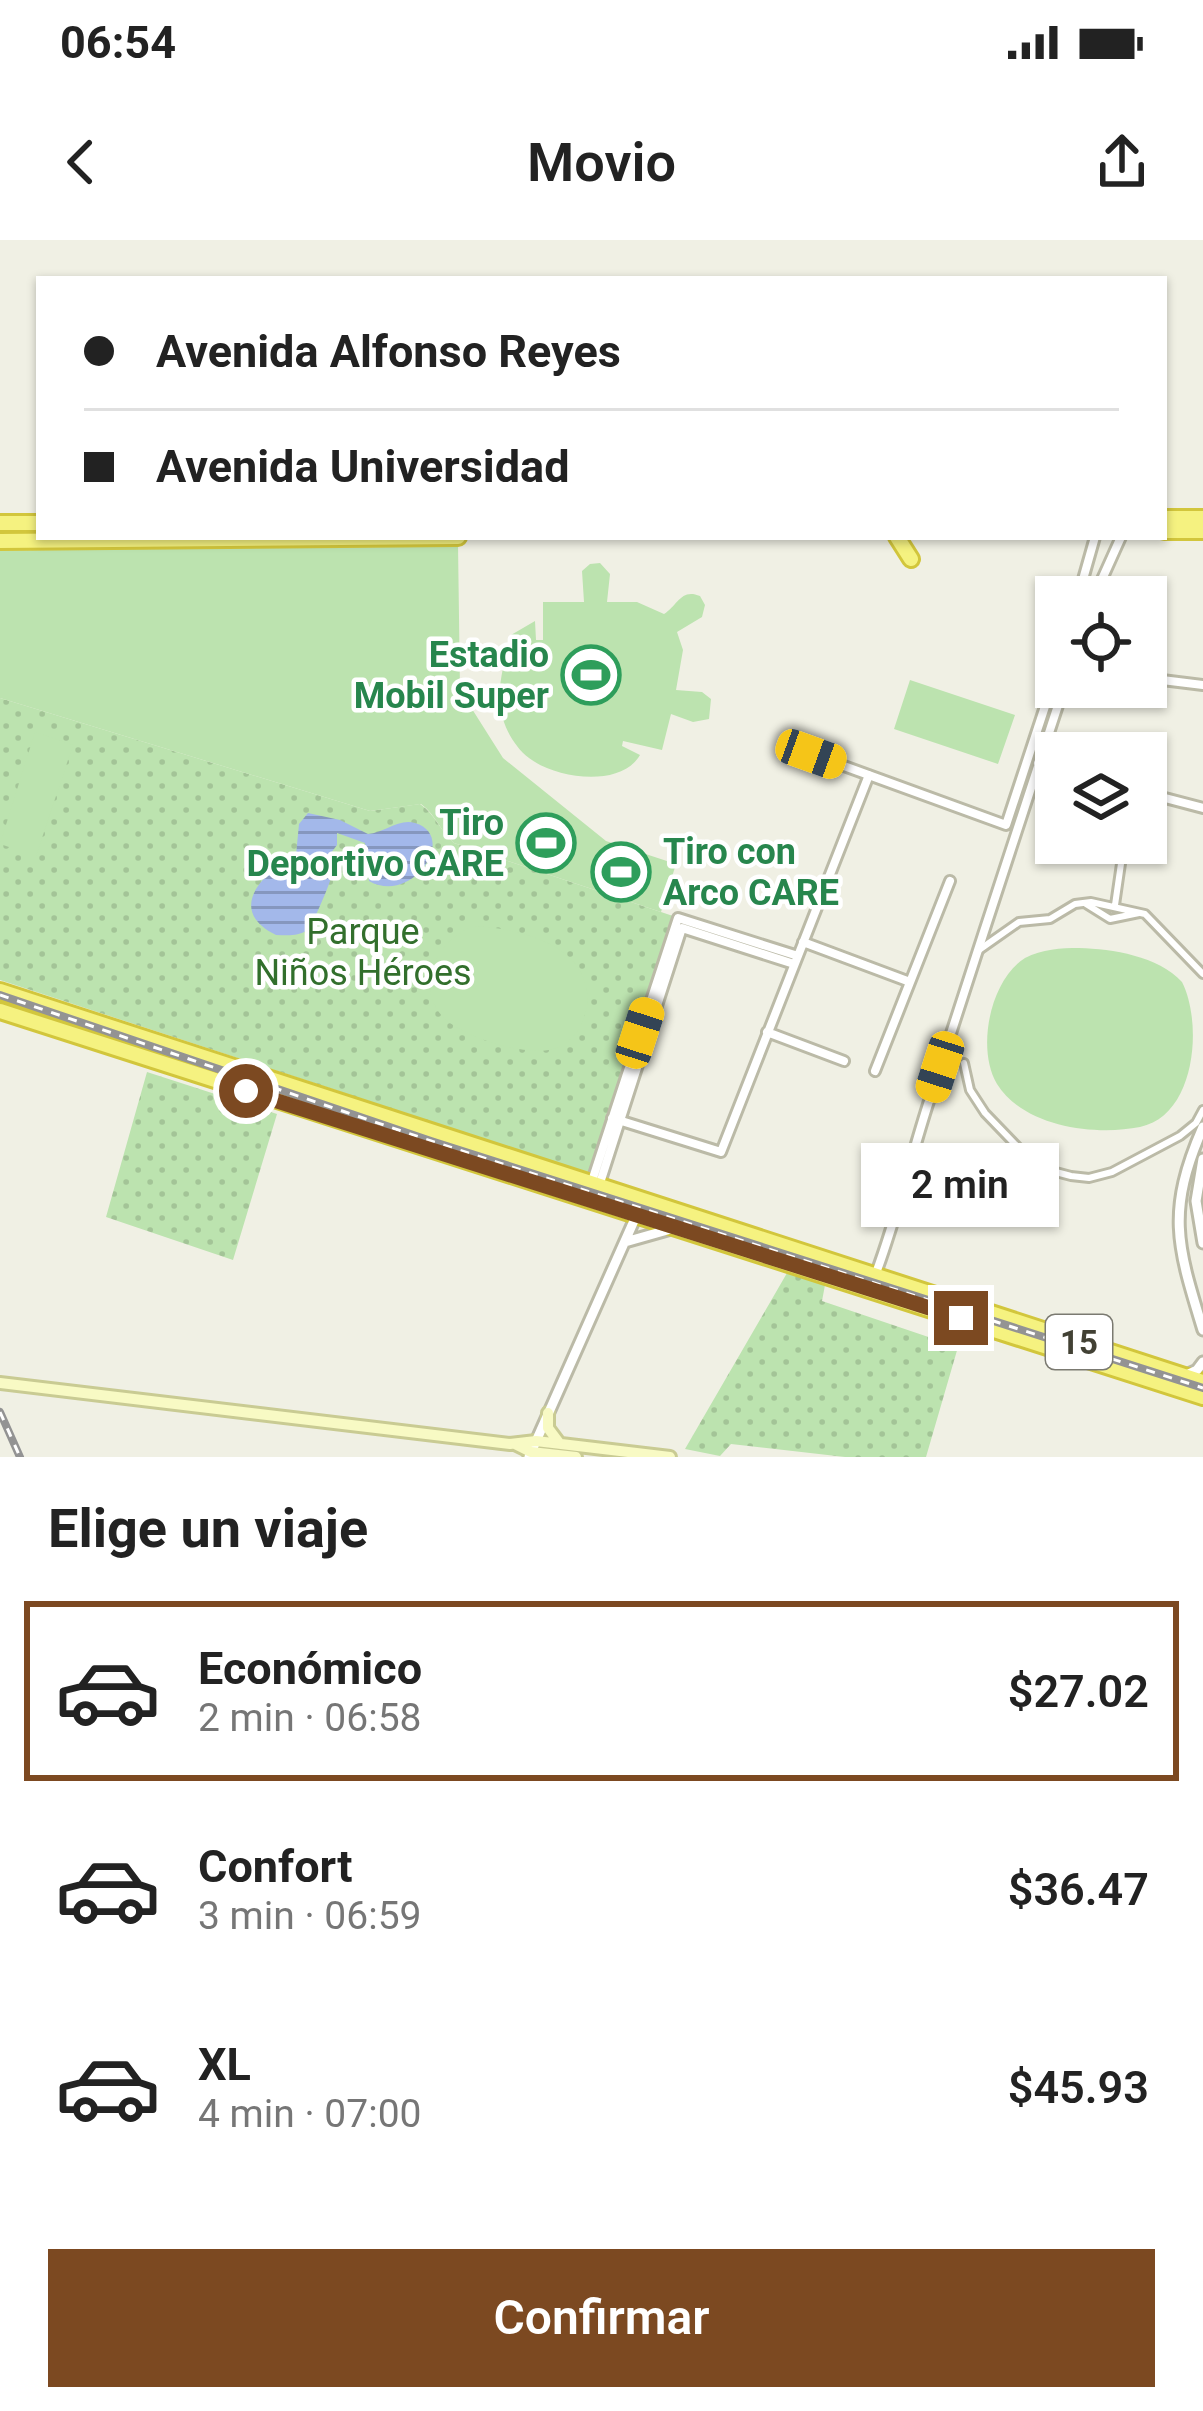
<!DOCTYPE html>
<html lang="es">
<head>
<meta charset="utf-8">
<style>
	:root { --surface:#fff; --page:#f2f2f2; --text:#222; --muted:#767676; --line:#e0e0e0; --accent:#7c4921 }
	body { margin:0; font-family:Roboto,sans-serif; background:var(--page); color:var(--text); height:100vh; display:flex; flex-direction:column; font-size:45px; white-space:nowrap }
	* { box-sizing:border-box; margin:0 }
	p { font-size:39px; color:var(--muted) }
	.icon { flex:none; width:66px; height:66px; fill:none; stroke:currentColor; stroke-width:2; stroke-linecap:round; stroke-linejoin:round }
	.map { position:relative; height:1217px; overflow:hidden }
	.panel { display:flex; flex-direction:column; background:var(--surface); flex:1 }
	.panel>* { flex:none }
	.hud { position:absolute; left:36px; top:36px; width:1131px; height:264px; border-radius:0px; box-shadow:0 3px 9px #0004; display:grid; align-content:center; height:264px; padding:0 48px; background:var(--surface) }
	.buttons { position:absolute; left:1035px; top:336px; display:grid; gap:24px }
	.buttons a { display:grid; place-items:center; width:132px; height:132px; border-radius:0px; background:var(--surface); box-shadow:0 3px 9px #0004; font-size:60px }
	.end { position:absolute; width:54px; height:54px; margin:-27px; border:15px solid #7c4921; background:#fff; box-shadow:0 0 0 6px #fff }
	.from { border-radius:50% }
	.bubble { position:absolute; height:84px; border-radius:0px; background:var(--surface); box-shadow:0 3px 9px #0004; font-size:39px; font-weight:600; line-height:84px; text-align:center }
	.car { position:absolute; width:36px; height:72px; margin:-36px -18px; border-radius:15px; box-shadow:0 0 9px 3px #0007; background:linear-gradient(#f5c518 24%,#345 0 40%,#f5c518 0 76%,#345 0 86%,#f5c518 0) }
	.hud b { display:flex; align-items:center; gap:42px; height:114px; font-size:45px }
	.hud b+b { border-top:3px solid var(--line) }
	.hud i { width:30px; height:30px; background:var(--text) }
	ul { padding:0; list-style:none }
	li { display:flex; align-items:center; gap:36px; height:180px; margin:0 24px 18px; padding:0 24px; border:6px solid transparent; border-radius:0px }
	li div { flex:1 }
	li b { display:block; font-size:45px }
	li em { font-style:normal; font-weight:600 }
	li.active { border-color:var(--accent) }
	li>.icon { width:108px; height:108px; stroke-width:1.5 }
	h2 { padding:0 48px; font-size:54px; line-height:144px }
	.button { display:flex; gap:24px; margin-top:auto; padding:24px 48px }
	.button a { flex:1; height:138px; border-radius:0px; background:var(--accent); color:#fff; font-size:48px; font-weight:600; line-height:138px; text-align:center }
	.status { display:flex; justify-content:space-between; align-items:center; height:84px; padding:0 60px; background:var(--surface); direction:ltr }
	.status svg { height:33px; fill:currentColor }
	header { display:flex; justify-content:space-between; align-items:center; height:156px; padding:0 48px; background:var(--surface); font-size:54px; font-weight:600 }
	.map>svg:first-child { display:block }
	.grass { fill:url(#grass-dots) }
	.pitch { fill:#bce3af }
	.water { fill:url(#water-rules) }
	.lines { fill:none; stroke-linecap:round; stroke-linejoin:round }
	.pedestrian-casing { stroke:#bbbaa7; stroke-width:12 }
	.minor-casing { stroke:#bbbaa7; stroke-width:14 }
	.tertiary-casing { stroke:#bbbaa7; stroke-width:15 }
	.secondary-casing { stroke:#c9cb93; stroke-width:16 }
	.trunk-casing { stroke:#d2c63c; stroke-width:20 }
	.pedestrian { stroke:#fff; stroke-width:6 }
	.minor { stroke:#fff; stroke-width:8 }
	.tertiary { stroke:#fff; stroke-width:9 }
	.secondary { stroke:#f8fac4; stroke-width:10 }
	.trunk { stroke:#f5f280; stroke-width:14 }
	.rail-casing { stroke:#939393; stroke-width:8 }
	.rail { stroke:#fff; stroke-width:3; stroke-dasharray:9; stroke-linecap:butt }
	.route { stroke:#7c4921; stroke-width:15 }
	.labels { text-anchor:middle; stroke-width:9; stroke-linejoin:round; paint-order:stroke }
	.shield { fill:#fff; stroke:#7b7a71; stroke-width:3 }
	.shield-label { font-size:33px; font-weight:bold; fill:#424134 }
	.leisure-label { font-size:36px; font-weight:bold; fill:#27864d; stroke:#fff; text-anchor:end }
	.park-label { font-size:36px; fill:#326f2c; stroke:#fff }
</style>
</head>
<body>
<div class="status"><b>06:54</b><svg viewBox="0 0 49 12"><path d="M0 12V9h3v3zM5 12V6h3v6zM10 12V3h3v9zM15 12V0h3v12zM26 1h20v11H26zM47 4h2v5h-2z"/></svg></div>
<header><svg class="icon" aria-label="back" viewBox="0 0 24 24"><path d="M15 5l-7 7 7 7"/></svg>Movio<svg class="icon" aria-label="share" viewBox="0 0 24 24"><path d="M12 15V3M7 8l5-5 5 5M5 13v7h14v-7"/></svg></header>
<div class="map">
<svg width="1203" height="1217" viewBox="0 0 1203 1217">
	<defs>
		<pattern id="grass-dots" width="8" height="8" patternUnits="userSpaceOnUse" patternTransform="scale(3)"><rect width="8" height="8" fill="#bce3af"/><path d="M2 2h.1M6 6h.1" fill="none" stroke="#a3c497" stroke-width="1.8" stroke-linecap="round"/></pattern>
		<pattern id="water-rules" width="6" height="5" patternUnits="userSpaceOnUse" patternTransform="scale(3)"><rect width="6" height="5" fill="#a3b8ea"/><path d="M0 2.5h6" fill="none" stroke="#8697be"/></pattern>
	</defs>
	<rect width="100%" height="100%" fill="#f0f0e4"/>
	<path class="grass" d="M0,458l370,113 50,-7c16,11 20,27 34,39l219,73 -85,257 -588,-193z
		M147,832l130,42 -44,146 -127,-43z
		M787,1033l38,12 -3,16 136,46 -32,110h-81l-114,-13 -11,12 -35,-7z"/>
	<path class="pitch" d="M458,304l2,146 43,68 103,83 70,23 -15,48 -207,-69c-14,-12 -18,-28 -33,-39l-51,7 -370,-113v-152z
		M600,323l10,11 -3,28h30l27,12c14,-9 17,-26 36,-18l5,9 -3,12 -25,15 6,18 -7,40 26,2 9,7 -2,20 -16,3 -22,-8 -9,36 -39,-9 -1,5 18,9c-19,33 -84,24 -111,3 -12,-9 -22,-25 -26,-39 -9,-27 2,-57 8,-84l24,-14 1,19h7v-38h41l-2,-31 8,-7z
		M910,440l105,35 -17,49 -104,-35z
		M35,492l38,13 -37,111 -36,-12z
		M473,686c47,2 121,20 114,80 -2,15 -11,31 -24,39 -26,17 -101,-7 -121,-29 -29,-33 -2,-77 31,-90z
		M1079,708c34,1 79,8 103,34 21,41 14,134 -42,145 -45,9 -116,0 -143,-43 -21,-35 -7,-104 28,-126 17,-9 36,-10 54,-10z"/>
	<path class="water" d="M308,573l32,7 28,14c16,-1 31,-16 47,-11 44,13 -3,83 -46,58l-4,-38 -28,-10v12l-6,8c0,7 2,14 1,21 -1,8 -20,52 -25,56 -9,7 -21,5 -31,5 -51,-25 -13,-63 20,-80l3,-31z"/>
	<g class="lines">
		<g class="pedestrian-casing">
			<path id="pedestrian" d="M1086,664l24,15 29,-6
				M1115,665l9,-62
				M979,710l40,-28 31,-3 25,-15 16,-2 54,12 58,60
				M964,823l6,27 15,23 52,54 34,9 18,2 23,-6 68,-36 16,-13 7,-13"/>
		</g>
		<g class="minor-casing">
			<path id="minor" d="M1078,357l17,-60
				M1094,357l27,-60
				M1146,438l57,7
				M811,514l195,71 50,-152
				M1038,523l18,5
				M1146,553l57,15
				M803,702l107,40
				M767,792l77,29
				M875,831l75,-190
				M612,878l109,34 148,-377
				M591,944l87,-266 120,38
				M599,946l83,-258 112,36
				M876,1033c21,-56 35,-117 54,-175 45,-137 88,-274 134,-411"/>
		</g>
		<g class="tertiary-casing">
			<path id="tertiary" d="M1203,887c-37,85 -26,118 0,203
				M1203,919l-7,42 7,42
				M625,1002l46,-13
				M1184,1136l13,-6 6,-8
				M529,1217l108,-243"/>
		</g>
		<g class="secondary-casing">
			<path id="secondary" d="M0,1143l510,61 26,-3 134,16
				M548,1173v15l12,16
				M515,1204l16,8 45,5"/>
		</g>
		<g class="trunk-casing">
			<path id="trunk" d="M1164,278h39
				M0,283h39
				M1164,291h39
				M897,297l14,22
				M0,301l458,-4
				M0,751l1203,391
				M0,771l1203,386"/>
		</g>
		<use href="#pedestrian" class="pedestrian"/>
		<use href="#minor" class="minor"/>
		<use href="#tertiary" class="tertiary"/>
		<use href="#secondary" class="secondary"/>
		<use href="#trunk" class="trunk"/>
		<g class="rail-casing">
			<path id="rail" d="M0,755l431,146 772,247
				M0,1172l20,45"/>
		</g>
		<use href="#rail" class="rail"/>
	</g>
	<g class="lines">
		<path class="route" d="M246,851l715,227"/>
	</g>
	<defs>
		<g id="stadium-ring" transform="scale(3)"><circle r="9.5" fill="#fff" stroke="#2e9e5b" stroke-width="1.5"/><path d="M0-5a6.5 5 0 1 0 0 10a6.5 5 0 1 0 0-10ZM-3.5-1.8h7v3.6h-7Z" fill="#2e9e5b"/></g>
	</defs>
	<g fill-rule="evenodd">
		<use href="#stadium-ring" x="591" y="435"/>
		<use href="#stadium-ring" x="546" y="603"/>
		<use href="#stadium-ring" x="621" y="632"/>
	</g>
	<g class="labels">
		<rect class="shield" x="1046" y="1075" width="66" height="54" rx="9"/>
		<g class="shield-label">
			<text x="1079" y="1114">15</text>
		</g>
		<g class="leisure-label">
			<text x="549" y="427">Estadio<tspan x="549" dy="41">Mobil Super</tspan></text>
			<text x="504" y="595">Tiro<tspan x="504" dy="41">Deportivo CARE</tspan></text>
			<text x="663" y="624" text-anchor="start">Tiro con<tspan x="663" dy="41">Arco CARE</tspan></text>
		</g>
		<g class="park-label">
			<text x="363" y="704">Parque<tspan x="363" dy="41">Niños Héroes</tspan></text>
		</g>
	</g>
</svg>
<div class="buttons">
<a><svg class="icon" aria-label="locate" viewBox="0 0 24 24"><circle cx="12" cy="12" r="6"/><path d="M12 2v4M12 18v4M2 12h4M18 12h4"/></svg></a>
<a><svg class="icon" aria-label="layers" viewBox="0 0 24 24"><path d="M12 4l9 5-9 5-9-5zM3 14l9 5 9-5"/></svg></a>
</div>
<i class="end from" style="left:246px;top:851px"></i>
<i class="end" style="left:961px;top:1078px"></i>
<div class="bubble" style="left:861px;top:903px;width:198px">2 min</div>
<i class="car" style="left:811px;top:514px;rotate:110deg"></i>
<i class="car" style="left:640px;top:793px;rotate:18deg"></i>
<i class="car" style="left:940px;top:827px;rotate:198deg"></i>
<div class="hud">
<b><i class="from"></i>Avenida Alfonso Reyes</b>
<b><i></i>Avenida Universidad</b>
</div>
</div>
<section class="panel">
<h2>Elige un viaje</h2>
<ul>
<li class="active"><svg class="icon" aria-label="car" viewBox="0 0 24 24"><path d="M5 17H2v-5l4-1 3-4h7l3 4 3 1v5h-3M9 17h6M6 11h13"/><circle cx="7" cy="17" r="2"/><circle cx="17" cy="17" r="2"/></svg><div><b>Económico</b><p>2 min · 06:58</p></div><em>$27.02</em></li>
<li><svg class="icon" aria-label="car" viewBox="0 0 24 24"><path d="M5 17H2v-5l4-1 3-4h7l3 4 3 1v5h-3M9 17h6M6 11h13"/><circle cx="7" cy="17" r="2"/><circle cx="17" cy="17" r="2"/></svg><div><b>Confort</b><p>3 min · 06:59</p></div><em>$36.47</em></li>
<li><svg class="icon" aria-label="car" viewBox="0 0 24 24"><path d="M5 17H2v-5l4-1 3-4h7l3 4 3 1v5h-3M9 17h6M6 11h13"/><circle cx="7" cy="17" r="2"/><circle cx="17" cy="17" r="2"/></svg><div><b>XL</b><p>4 min · 07:00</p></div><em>$45.93</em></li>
</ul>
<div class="button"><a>Confirmar</a></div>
</section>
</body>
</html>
